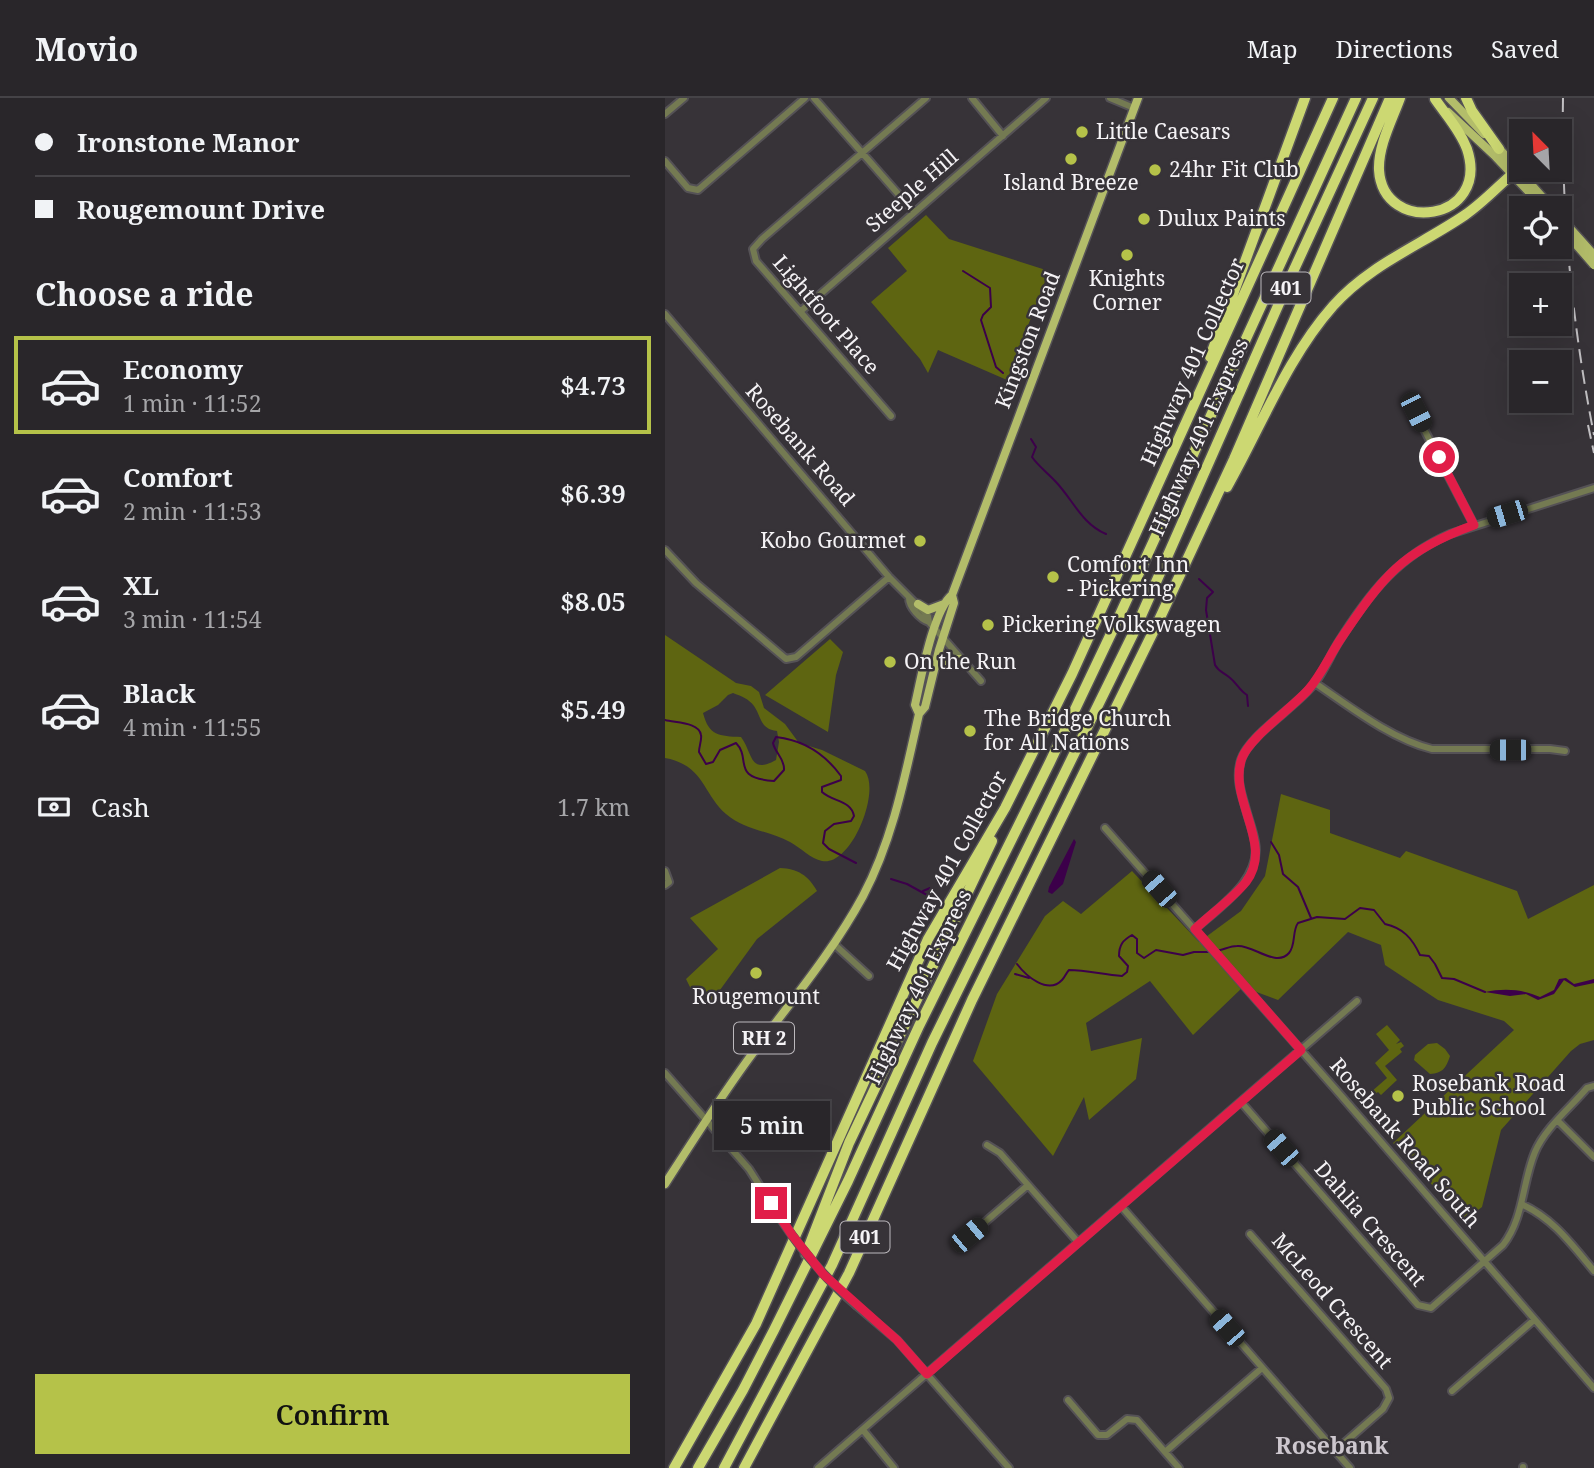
<!DOCTYPE html>
<html lang="en">
<head>
<meta charset="utf-8">
<style>
	:root { --surface:#29262a; --page:#312e32; --text:#f1f3f6; --muted:#a5a5a8; --line:#454347; --accent:#b5c249 }
	body { margin:0; font-family:"Noto Serif",serif; background:var(--page); color:var(--text); height:100vh; display:flex; flex-direction:column; font-size:26px; white-space:nowrap }
	* { box-sizing:border-box; margin:0 }
	p { font-size:23px; color:var(--muted) }
	.icon { flex:none; width:38px; height:38px; fill:none; stroke:currentColor; stroke-width:2; stroke-linecap:round; stroke-linejoin:round }
	.map { position:relative; flex:1; overflow:hidden }
	.details { display:flex; flex-direction:column; background:var(--surface); width:665px }
	.details>* { flex:none }
	.top-card { display:grid; align-content:center; height:154px; padding:0 35px; background:var(--surface) }
	.needle { width:46px; rotate:336deg }
	.fabs { position:absolute; left:844px; top:21px; display:grid; gap:14px }
	.fabs a { display:grid; place-items:center; width:63px; height:63px; border-radius:0px; background:var(--surface); box-shadow:0 7px 28px #0002,0 0 0 2px var(--line); font-size:35px }
	.end { position:absolute; width:32px; height:32px; margin:-16px; border:9px solid #e11d48; background:#fff; box-shadow:0 0 0 4px #fff }
	.from { border-radius:50% }
	.bubble { position:absolute; height:49px; border-radius:0px; background:var(--surface); box-shadow:0 7px 28px #0002,0 0 0 2px var(--line); font-size:23px; font-weight:600; line-height:49px; text-align:center }
	.car { position:absolute; width:21px; height:42px; margin:-21px -10px; border-radius:9px; box-shadow:0 0 5px 2px #0007; background:linear-gradient(#222 24%,#8ab4d8 0 40%,#222 0 76%,#8ab4d8 0 86%,#222 0) }
	.top-card b { display:flex; align-items:center; gap:24px; height:66px; font-size:26px }
	.top-card b+b { border-top:2px solid var(--line) }
	.top-card i { width:18px; height:18px; background:var(--text) }
	ul { padding:0; list-style:none }
	li { display:flex; align-items:center; gap:21px; height:98px; margin:0 14px 10px; padding:0 21px; border:4px solid transparent; border-radius:0px }
	li div { flex:1 }
	li b { display:block; font-size:26px }
	li em { font-style:normal; font-weight:600 }
	li.on { border-color:var(--accent) }
	li>.icon { width:63px; height:63px; stroke-width:1.5 }
	h2 { padding:0 35px; font-size:32px; line-height:84px }
	.pay { display:flex; align-items:center; gap:18px; height:77px; padding:0 35px; font-size:26px }
	.pay p { margin-inline-start:auto }
	.primary-button { display:flex; gap:14px; margin-top:auto; padding:14px 35px }
	.primary-button a { flex:1; height:80px; border-radius:0px; background:var(--accent); color:#111; font-size:28px; font-weight:600; line-height:80px; text-align:center }
	header { display:flex; align-items:center; gap:42px; box-sizing:border-box; height:98px; padding:0 35px; background:var(--surface); border-bottom:2px solid var(--line) }
	header strong { font-size:33px }
	nav { display:flex; gap:38px; margin-inline-start:auto; font-size:24px }
	main { display:flex; flex:1; min-height:0 }
	.map>svg:first-child { display:block }
	.green { fill:#5e6511; fill-rule:evenodd }
	.water { fill:#3c004a }
	.lines { fill:none; stroke-linecap:round; stroke-linejoin:round }
	.stream { stroke:#3c004a; stroke-width:2 }
	.minor-casing { stroke:#555256; stroke-width:10 }
	.major-casing { stroke:#555256; stroke-width:11 }
	.highway-casing { stroke:#555256; stroke-width:13 }
	.minor { stroke:#747a52; stroke-width:6 }
	.major { stroke:#b3bd6a; stroke-width:8 }
	.highway { stroke:#ccd872; stroke-width:10 }
	.rail { stroke:#c2c0c3; stroke-width:2; stroke-dasharray:14 7; stroke-linecap:butt }
	.minor-bridge-casing { stroke:#555256; stroke-width:10; stroke-linecap:butt }
	.major-bridge-casing { stroke:#555256; stroke-width:11; stroke-linecap:butt }
	.minor-bridge { stroke:#747a52; stroke-width:6 }
	.major-bridge { stroke:#b3bd6a; stroke-width:8 }
	.route { stroke:#e11d48; stroke-width:9 }
	.poi-dot { fill:#b5c249; stroke:#373338; stroke-width:2.5 }
	.labels { text-anchor:middle; stroke-width:5; stroke-linejoin:round; paint-order:stroke }
	.shield { fill:#373338; stroke:#bcb9bd; stroke-width:2 }
	.shield-label { font-size:19px; font-weight:bold; fill:#f5f3f6 }
	.poi-label { font-size:21px; fill:#f5f3f6; stroke:#373338; text-anchor:start }
	.street-label { font-size:21px; fill:#f5f3f6; stroke:#373338 }
	.neighbourhood-label { font-size:23px; font-weight:bold; fill:#cdc7ce; stroke:#373338 }
</style>
</head>
<body>
<header>
<strong>Movio</strong>
<nav><a>Map</a><a>Directions</a><a>Saved</a></nav>
</header>
<main>
<section class="details">
<div class="top-card">
<b><i class="from"></i>Ironstone Manor</b>
<b><i></i>Rougemount Drive</b>
</div>
<h2>Choose a ride</h2>
<ul>
<li class="on"><svg class="icon" aria-label="car" viewBox="0 0 24 24"><path d="M5 17H2v-5l4-1 3-4h7l3 4 3 1v5h-3M9 17h6M6 11h13"/><circle cx="7" cy="17" r="2"/><circle cx="17" cy="17" r="2"/></svg><div><b>Economy</b><p>1 min · 11:52</p></div><em>$4.73</em></li>
<li><svg class="icon" aria-label="car" viewBox="0 0 24 24"><path d="M5 17H2v-5l4-1 3-4h7l3 4 3 1v5h-3M9 17h6M6 11h13"/><circle cx="7" cy="17" r="2"/><circle cx="17" cy="17" r="2"/></svg><div><b>Comfort</b><p>2 min · 11:53</p></div><em>$6.39</em></li>
<li><svg class="icon" aria-label="car" viewBox="0 0 24 24"><path d="M5 17H2v-5l4-1 3-4h7l3 4 3 1v5h-3M9 17h6M6 11h13"/><circle cx="7" cy="17" r="2"/><circle cx="17" cy="17" r="2"/></svg><div><b>XL</b><p>3 min · 11:54</p></div><em>$8.05</em></li>
<li><svg class="icon" aria-label="car" viewBox="0 0 24 24"><path d="M5 17H2v-5l4-1 3-4h7l3 4 3 1v5h-3M9 17h6M6 11h13"/><circle cx="7" cy="17" r="2"/><circle cx="17" cy="17" r="2"/></svg><div><b>Black</b><p>4 min · 11:55</p></div><em>$5.49</em></li>
</ul>
<div class="pay"><svg class="icon" aria-label="cash" viewBox="0 0 24 24"><path d="M3 7h18v10H3z"/><circle cx="12" cy="12" r="2"/></svg>Cash<p>1.7 km</p></div>
<div class="primary-button"><a>Confirm</a></div>
</section>
<div class="map">
<svg width="929" height="1370" viewBox="0 0 929 1370">
	<rect width="100%" height="100%" fill="#373338"/>
	<path class="green" d="M261,117l23,24 100,32 -42,109 -69,-30 -10,23 -8,-14 -49,-57 36,-31 -19,-23z
		M0,537l71,48 15,3 8,6 5,16 21,16 14,19 23,7 43,21c16,21 -14,96 -43,90 -11,-2 -21,-13 -32,-19 -20,-11 -46,-12 -64,-28 -23,-20 -22,-49 -61,-56zM68,595c8,3 16,6 21,13 8,12 6,23 23,25l2,11 -3,18c-27,15 -23,-7 -35,-23 -22,-1 -32,-1 -38,-24l15,-8 10,-10z
		M165,541l13,13 -7,23 -8,57 -63,-37z
		M616,696l49,16v23l70,25 6,-7 111,40 11,28 66,-34v155l-14,4 -9,7 -70,79 -19,77 -17,13 -72,-77 121,-113 -10,-9 -66,-21 -53,-35 -4,-20 -33,-13 -70,68 -35,-13 -50,48 -43,-54 -64,42 5,28 51,-13 -6,41 -47,41 -5,-23 -31,59 -80,-95 24,-67 48,-78 18,-15 18,13 51,-43 67,71 42,-31 24,-35z
		M115,770c18,1 28,7 37,23l-60,48 -45,62 -21,-12 -5,-10 32,-30 -28,-31z
		M722,927l13,15 -4,4 5,-2 3,4 -4,3 2,3 -17,14 12,14 -16,15 -3,-3 -4,3 -3,-3 16,-14 -12,-15 14,-13 -13,-16z
		M772,945l8,6 5,7c-4,12 -7,17 -20,18l-16,-14 1,-5 13,-11z"/>
	<path class="water" d="M409,741l2,3 -13,42 -11,10 -4,-2 1,-5z
		M901,880l8,6 20,-5v4l-19,4 -11,-7 -10,14 -16,6 -12,-6 -16,2 -25,-4c19,-4 37,-3 55,5l14,-7 5,-11z"/>
	<g class="lines">
		<path class="stream" d="M298,173l27,17 1,19 -8,8 -2,5 15,47 7,6
			M366,341l5,8 -4,10c7,10 16,16 24,25 17,18 26,42 50,52
			M534,481l14,13 -6,6 -1,12 9,55c4,7 8,7 14,12 8,6 10,13 18,18l1,11
			M0,622c10,3 34,2 36,15 1,5 -2,11 -2,17l7,12 7,-2 7,-12 16,-7c16,16 -6,35 38,38l10,-11c1,-11 -9,-17 -11,-27l3,-6c27,3 49,17 65,39v4l-19,7v5c11,10 29,8 32,24l-3,5 -17,3 -9,7 -2,12 6,6 27,14
			M606,744l8,13 4,19 15,13 13,31
			M226,781l16,5 20,11
			M258,793l7,-3
			M550,853c8,-1 15,-5 22,-5 15,-2 39,22 52,7 7,-8 3,-22 9,-30l19,-6 28,2 15,-11 14,2 11,14c18,4 27,14 35,31l9,1 6,8 7,14 12,1 31,13
			M352,866c9,12 31,31 45,16 3,-3 4,-7 7,-10 18,0 35,5 53,6l5,-4 1,-6 -9,-10c0,-11 4,-16 13,-21l5,4v14l7,5 12,-8 27,5 11,-3h16
			M350,876l14,4"/>
		<g class="minor-casing">
			<path id="minor" d="M149,0l100,114
				M307,0l31,38
				M445,0l24,10
				M0,16l19,-16
				M0,63l23,27 10,2 107,-92
				M136,213l245,-213
				M0,216l224,263 39,39 1,6 52,59
				M750,314l59,113
				M226,318l-135,-155 -3,-12 9,-10 164,-141
				M0,452l31,33 90,76 10,-2 93,-80
				M244,500c0,9 11,21 20,24
				M650,585c34,23 76,56 117,66h118l15,2
				M440,730l232,263 257,297
				M0,773l4,11 -4,3
				M530,831c24,-22 67,-49 60,-87 -2,-12 -7,-24 -10,-36 -5,-16 -9,-30 -4,-46 8,-25 55,-53 73,-76 10,-13 16,-28 24,-41 30,-48 59,-86 112,-109l144,-46
				M169,846l35,32
				M0,975l84,96 31,49
				M576,1004l177,203 13,3 72,-63c21,-27 19,-62 32,-93 10,-24 35,-44 52,-64l7,-2
				M893,1023l36,36
				M322,1047l13,8 78,89
				M856,1106c32,14 51,41 73,67
				M456,1108l229,262
				M585,1136l136,155 3,9 -6,11 -48,42
				M293,1142l12,-5 58,-50
				M192,1208l40,34 112,128
				M787,1293l82,-71
				M403,1302l30,35h9l20,-16 10,1 42,48
				M198,1332l31,38
				M500,1354l97,-84
				M858,1369v1
				M153,1370l539,-467"/>
		</g>
		<g class="major-casing">
			<path id="major" d="M784,0l35,36
				M783,14l46,43 50,53
				M831,47l56,63
				M253,506l10,6 16,-6
				M271,567l13,-6h12
				M254,616l-4,-9c6,-26 18,-95 37,-110
				M0,1086c27,-42 53,-83 82,-123 40,-55 84,-106 116,-165 30,-57 42,-120 56,-182l6,-7 14,-57 15,-47 -2,-8 186,-497"/>
		</g>
		<g class="highway-casing">
			<path id="highway" d="M735,0c-8,22 -22,48 -21,72 4,66 112,52 88,-21 -7,-19 -21,-34 -32,-50
				M801,0l6,13 27,38
				M545,259l95,-259
				M562,389c34,-60 60,-129 106,-181 36,-41 88,-61 132,-91 19,-13 35,-31 53,-46
				M141,1156l43,-111 143,-302
				M9,1370l82,-144 172,-385 77,-131 67,-134 261,-576
				M33,1370l45,-78 31,-60 74,-149 71,-155 131,-264 68,-143 238,-521
				M59,1370l108,-203 100,-222 202,-411 158,-358 81,-176
				M79,1370l105,-195 123,-273 186,-378 76,-163 156,-361"/>
		</g>
		<use href="#minor" class="minor"/>
		<use href="#major" class="major"/>
		<use href="#highway" class="highway"/>
		<path class="rail" d="M898,0c-2,113 9,226 31,337
			M923,327l6,28"/>
		<g class="minor-bridge-casing">
			<path id="minor-bridge" d="M115,1120c22,33 46,62 77,88"/>
		</g>
		<g class="major-bridge-casing">
			<path id="major-bridge" d="M894,118l35,39
				M894,127l35,40"/>
		</g>
		<use href="#minor-bridge" class="minor-bridge"/>
		<use href="#major-bridge" class="major-bridge"/>
	</g>
	<g class="lines">
		<path class="route" d="M106,1105l21,32 31,39 74,66 30,34 374,-324 -106,-121c16,-15 37,-30 51,-47 29,-38 -19,-83 -4,-124 8,-21 49,-49 66,-68 13,-15 21,-33 32,-50 42,-62 61,-89 134,-115l-35,-68"/>
	</g>
	<g class="poi-dot">
		<circle cx="417" cy="34" r="7"/>
		<circle cx="406" cy="61" r="7"/>
		<circle cx="490" cy="72" r="7"/>
		<circle cx="479" cy="121" r="7"/>
		<circle cx="462" cy="157" r="7"/>
		<circle cx="255" cy="443" r="7"/>
		<circle cx="388" cy="479" r="7"/>
		<circle cx="323" cy="527" r="7"/>
		<circle cx="225" cy="564" r="7"/>
		<circle cx="305" cy="633" r="7"/>
		<circle cx="91" cy="875" r="7"/>
		<circle cx="733" cy="998" r="7"/>
	</g>
	<g class="labels">
		<g class="shield">
			<rect x="596.5" y="174.5" width="49" height="31" rx="5"/>
			<rect x="69" y="924.5" width="60" height="31" rx="5"/>
			<rect x="175.5" y="1123.5" width="49" height="31" rx="5"/>
		</g>
		<g class="shield-label">
			<text x="621" y="197">401</text>
			<text x="99" y="947">RH 2</text>
			<text x="200" y="1146">401</text>
		</g>
		<g class="poi-label">
			<text x="431" y="41">Little Caesars</text>
			<text x="504" y="79">24hr Fit Club</text>
			<text x="406" y="92" text-anchor="middle">Island Breeze</text>
			<text x="493" y="128">Dulux Paints</text>
			<text x="462" y="188" text-anchor="middle">Knights<tspan x="462" dy="24">Corner</tspan></text>
			<text x="241" y="450" text-anchor="end">Kobo Gourmet</text>
			<text x="402" y="474">Comfort Inn<tspan x="402" dy="24">- Pickering</tspan></text>
			<text x="337" y="534">Pickering Volkswagen</text>
			<text x="239" y="571">On the Run</text>
			<text x="319" y="628">The Bridge Church<tspan x="319" dy="24">for All Nations</tspan></text>
			<text x="91" y="906" text-anchor="middle">Rougemount</text>
			<text x="747" y="993">Rosebank Road<tspan x="747" dy="24">Public School</tspan></text>
		</g>
		<g class="street-label">
			<text transform="translate(247 93) rotate(-41)" y="7">Steeple Hill</text>
			<text transform="translate(161 217) rotate(49)" y="7">Lightfoot Place</text>
			<text transform="translate(363 242) rotate(-69)" y="7">Kingston Road</text>
			<text transform="translate(528 264) rotate(-66)" y="7">Highway 401 Collector</text>
			<text transform="translate(534 339) rotate(-66)" y="7">Highway 401 Express</text>
			<text transform="translate(135 347) rotate(49)" y="7">Rosebank Road</text>
			<text transform="translate(282 773) rotate(-61)" y="7">Highway 401 Collector</text>
			<text transform="translate(254 889) rotate(-64)" y="7">Highway 401 Express</text>
			<text transform="translate(740 1045) rotate(49)" y="7">Rosebank Road South</text>
			<text transform="translate(705 1126) rotate(49)" y="7">Dahlia Crescent</text>
			<text transform="translate(667 1203) rotate(49)" y="7">McLeod Crescent</text>
		</g>
		<g class="neighbourhood-label">
			<text x="667" y="1356">Rosebank</text>
		</g>
	</g>
</svg>
<div class="fabs">
<a><svg class="needle" viewBox="-14 -14 28 28"><path d="M0-13l5 13h-10z" fill="#e53935"/><path d="M0 13l5-13h-10z" fill="#a5a5a8"/></svg></a>
<a><svg class="icon" aria-label="locate" viewBox="0 0 24 24"><circle cx="12" cy="12" r="6"/><path d="M12 2v4M12 18v4M2 12h4M18 12h4"/></svg></a>
<a>+</a>
<a>−</a>
</div>
<i class="end from" style="left:774px;top:359px"></i>
<i class="end" style="left:106px;top:1105px"></i>
<div class="bubble" style="left:49px;top:1003px;width:116px">5 min</div>
<i class="car" style="left:751px;top:314px;rotate:153deg"></i>
<i class="car" style="left:842px;top:416px;rotate:253deg"></i>
<i class="car" style="left:845px;top:652px;rotate:270deg"></i>
<i class="car" style="left:494px;top:791px;rotate:319deg"></i>
<i class="car" style="left:616px;top:1050px;rotate:319deg"></i>
<i class="car" style="left:304px;top:1137px;rotate:50deg"></i>
<i class="car" style="left:562px;top:1230px;rotate:319deg"></i>
</div>
</main>
</body>
</html>
